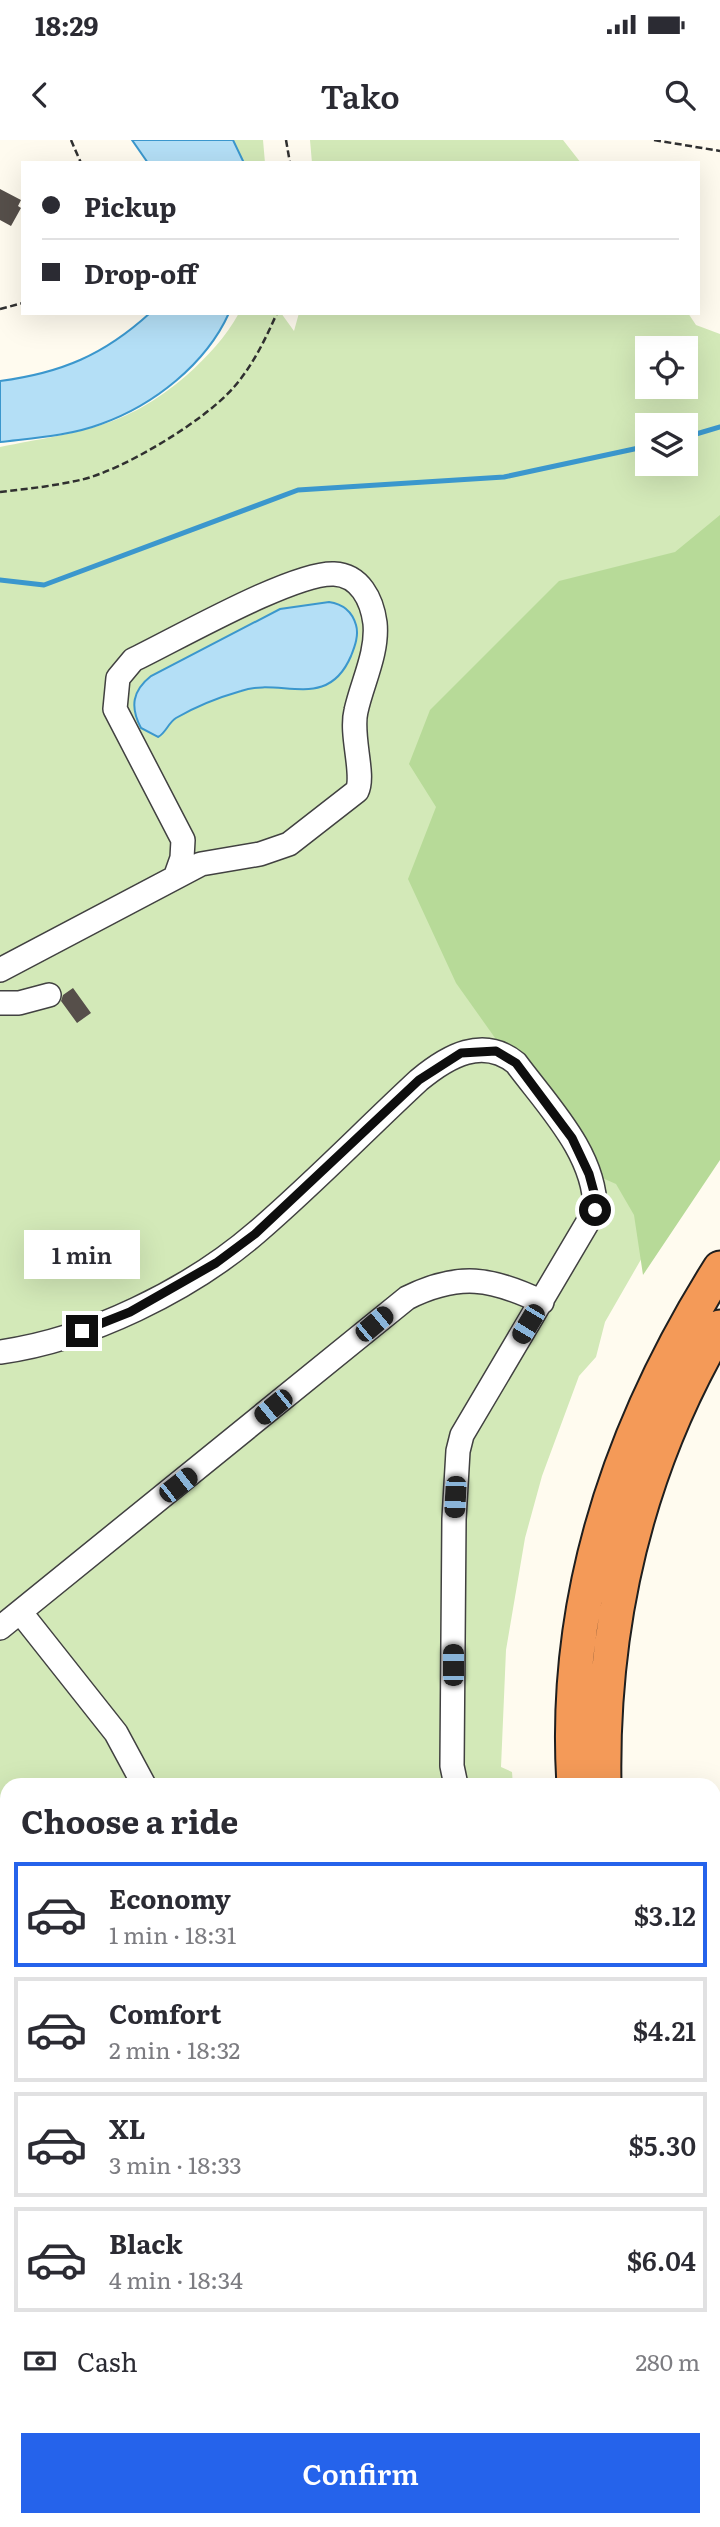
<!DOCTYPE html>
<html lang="en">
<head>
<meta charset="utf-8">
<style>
	:root { --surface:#fff; --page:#f7f7f7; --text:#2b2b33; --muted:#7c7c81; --line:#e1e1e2; --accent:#2563eb }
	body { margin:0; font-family:Literata,serif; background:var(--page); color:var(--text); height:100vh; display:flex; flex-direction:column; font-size:26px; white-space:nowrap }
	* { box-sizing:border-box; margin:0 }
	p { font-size:23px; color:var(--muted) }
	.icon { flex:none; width:38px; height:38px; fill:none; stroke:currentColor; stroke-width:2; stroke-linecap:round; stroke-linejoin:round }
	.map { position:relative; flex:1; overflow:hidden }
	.details { position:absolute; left:0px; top:1638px; width:721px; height:749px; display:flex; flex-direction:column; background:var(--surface); border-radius:21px 21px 0 0; box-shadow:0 7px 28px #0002 }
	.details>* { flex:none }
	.banner { position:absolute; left:21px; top:21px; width:679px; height:154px; border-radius:0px; box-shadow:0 7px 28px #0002; display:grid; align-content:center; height:154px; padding:0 21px; background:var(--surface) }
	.controls { position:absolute; left:635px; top:196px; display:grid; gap:14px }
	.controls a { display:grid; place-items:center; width:63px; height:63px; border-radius:0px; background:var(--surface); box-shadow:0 7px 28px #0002; font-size:35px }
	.end { position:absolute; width:32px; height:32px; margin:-16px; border:9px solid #0e0e0e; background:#fff; box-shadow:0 0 0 4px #fff }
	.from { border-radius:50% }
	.bubble { position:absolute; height:49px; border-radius:0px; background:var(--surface); box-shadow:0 7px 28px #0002; font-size:23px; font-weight:600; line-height:49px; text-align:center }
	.car { position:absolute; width:21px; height:42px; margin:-21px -10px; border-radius:9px; box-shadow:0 0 5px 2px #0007; background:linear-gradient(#222 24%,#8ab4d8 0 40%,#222 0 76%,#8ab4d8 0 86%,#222 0) }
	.banner b { display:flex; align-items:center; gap:24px; height:66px; font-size:26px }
	.banner b+b { border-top:2px solid var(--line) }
	.banner i { width:18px; height:18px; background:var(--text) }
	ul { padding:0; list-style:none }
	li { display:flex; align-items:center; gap:21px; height:105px; margin:0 14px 10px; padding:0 7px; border:4px solid var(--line); border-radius:0px }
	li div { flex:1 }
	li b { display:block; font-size:26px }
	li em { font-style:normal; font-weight:600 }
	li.current { border-color:var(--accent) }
	li>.icon { width:63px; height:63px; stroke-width:1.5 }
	h2 { padding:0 21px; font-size:32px; line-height:84px }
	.pay { display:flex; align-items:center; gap:18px; height:77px; padding:0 21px; font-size:26px }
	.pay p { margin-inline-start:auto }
	.action { display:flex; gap:14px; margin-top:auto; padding:14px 21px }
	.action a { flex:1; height:80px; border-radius:0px; background:var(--accent); color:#fff; font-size:28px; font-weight:600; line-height:80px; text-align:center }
	.status { display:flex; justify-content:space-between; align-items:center; height:49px; padding:0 35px; background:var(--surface); direction:ltr }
	.status svg { height:19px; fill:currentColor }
	header { display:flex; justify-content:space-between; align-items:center; height:91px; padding:0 21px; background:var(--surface); font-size:32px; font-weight:600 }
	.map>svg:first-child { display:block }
	.green { fill:#d3e9b8; fill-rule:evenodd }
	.forest { fill:#b7da98 }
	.water { fill:#b4dff6; stroke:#3b97cd; stroke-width:2 }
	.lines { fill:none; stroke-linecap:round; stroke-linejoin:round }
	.stream { stroke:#3b97cd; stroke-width:5 }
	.building { fill:#564f4a }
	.minor-casing { stroke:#414141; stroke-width:26 }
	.highway-casing { stroke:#1f1f1f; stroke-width:37 }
	.path { stroke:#303030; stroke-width:2.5; stroke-dasharray:7 3.5; stroke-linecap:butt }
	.minor { stroke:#fff; stroke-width:23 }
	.highway { stroke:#f49a58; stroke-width:33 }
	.route { stroke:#0e0e0e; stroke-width:9 }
</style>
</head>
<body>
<div class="status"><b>18:29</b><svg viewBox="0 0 49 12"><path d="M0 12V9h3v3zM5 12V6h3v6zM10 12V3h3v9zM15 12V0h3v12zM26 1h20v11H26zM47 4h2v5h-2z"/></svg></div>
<header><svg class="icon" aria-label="back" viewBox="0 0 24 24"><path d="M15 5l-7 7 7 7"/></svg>Tako<svg class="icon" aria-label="search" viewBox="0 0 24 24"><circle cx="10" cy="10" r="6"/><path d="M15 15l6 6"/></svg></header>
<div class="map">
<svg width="720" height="2387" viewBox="0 0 720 2387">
	<rect width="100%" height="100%" fill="#fffbef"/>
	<path class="green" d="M231,0h32l2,23h-22z
		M310,0h253l18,23h-269z
		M239,173h42l13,18 5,-18h389l8,12 24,9v733l-69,175 -46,80 -9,35 -17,19 -37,100 -17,62 -19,112 -5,117 11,5 1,13h-506v735h707l6,-174v181h-720v-42l6,-6 -6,-7v-2025c79,-16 123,-17 187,-72 20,-18 39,-38 52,-62zM648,208h38v39h-38zM648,285h38v39h-38z"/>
	<path class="forest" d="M720,375v645l-77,115 -9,-60 -18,-31 -25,-11 -135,-190 -48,-104 28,-72 -27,-43 21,-54 129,-129 116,-29z
		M714,2190l6,3v194h-66v-7h60z"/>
	<path class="water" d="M132,0h101l11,23h-96z
		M150,173h79c-23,51 -75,92 -128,111 -32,12 -68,14 -101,18v-61c61,-8 104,-26 150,-68z
		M329,462c14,2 23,9 27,23 3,10 -1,21 -5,31 -24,56 -70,21 -110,35 -21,6 -46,16 -65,27 -8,5 -10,15 -18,19l-17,-9c-11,-21 -9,-37 10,-52l129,-67z"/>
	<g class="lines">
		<path class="stream" d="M686,297l34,-10
			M0,440l44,5 254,-95 206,-13 144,-31"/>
	</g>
	<path class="building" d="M0,49l21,11 -3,6 3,2 -10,18 -11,-6z
		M73,848l18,25 -14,10 -16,-22 2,-6z"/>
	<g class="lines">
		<g class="minor-casing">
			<path id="minor" d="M0,830l201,-106 59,-10 29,-10 68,-53c8,-16 -7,-56 -1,-80 6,-28 22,-58 19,-88 -3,-23 -15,-48 -41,-49 -41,-2 -159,66 -201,86l-15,18 -3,31 68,131 -1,18 -6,17
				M0,863h19l30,-8
				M0,1212c88,-12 190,-62 257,-120 56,-48 108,-102 162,-152 29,-24 64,-44 97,-17 31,42 80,91 79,147l-133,225 -4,16 -4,68 -2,247 4,19
				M21,1473l95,120 28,52
				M0,1488l407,-330c52,-26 85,-20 135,4
				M0,2161l7,14
				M714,2229l6,8
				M115,2380l4,7
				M376,2380l4,7
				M578,2380l3,7
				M27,2387l10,-7
				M465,2387l2,-7"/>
		</g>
		<g class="highway-casing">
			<path id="highway" d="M574,1645c-12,-187 47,-360 146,-517
				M604,1645c-3,-163 33,-317 116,-458
				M714,2007l6,10
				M714,2067l6,8"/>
		</g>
		<path class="path" d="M71,0l10,23
			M286,0l4,23
			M654,0l66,11
			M0,169l23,-6
			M0,352c26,-3 54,-6 80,-12 42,-9 126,-60 154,-93 19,-22 31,-47 43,-74"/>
		<use href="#minor" class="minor"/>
		<use href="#highway" class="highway"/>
	</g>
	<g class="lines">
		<path class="route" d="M82,1191l48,-19 86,-49 39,-29 164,-154 42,-27 35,-2 20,12 56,75 17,36 6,22v14"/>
	</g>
</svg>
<div class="controls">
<a><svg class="icon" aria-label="locate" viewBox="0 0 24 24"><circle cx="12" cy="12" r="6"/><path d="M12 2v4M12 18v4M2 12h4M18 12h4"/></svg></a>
<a><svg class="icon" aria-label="layers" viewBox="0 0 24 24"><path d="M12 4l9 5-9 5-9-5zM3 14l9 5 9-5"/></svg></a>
</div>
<i class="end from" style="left:595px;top:1070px"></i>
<i class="end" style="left:82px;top:1191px"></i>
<div class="bubble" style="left:24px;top:1090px;width:116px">1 min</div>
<i class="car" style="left:374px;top:1184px;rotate:50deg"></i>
<i class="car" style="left:528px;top:1184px;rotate:211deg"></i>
<i class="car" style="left:273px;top:1267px;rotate:231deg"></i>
<i class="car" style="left:178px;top:1345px;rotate:52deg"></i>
<i class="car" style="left:455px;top:1357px;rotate:183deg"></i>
<i class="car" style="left:453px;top:1525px;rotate:0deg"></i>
<div class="banner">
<b><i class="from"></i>Pickup</b>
<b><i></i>Drop-off</b>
</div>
<section class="details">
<h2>Choose a ride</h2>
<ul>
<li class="current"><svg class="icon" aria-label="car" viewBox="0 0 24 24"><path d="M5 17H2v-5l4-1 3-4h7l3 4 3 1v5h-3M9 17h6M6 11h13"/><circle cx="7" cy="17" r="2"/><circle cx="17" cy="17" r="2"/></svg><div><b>Economy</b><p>1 min · 18:31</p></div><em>$3.12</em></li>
<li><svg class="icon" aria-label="car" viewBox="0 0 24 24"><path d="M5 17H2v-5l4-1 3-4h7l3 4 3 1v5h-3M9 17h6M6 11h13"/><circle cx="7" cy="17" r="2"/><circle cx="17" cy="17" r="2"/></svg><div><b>Comfort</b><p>2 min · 18:32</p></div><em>$4.21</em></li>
<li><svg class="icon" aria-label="car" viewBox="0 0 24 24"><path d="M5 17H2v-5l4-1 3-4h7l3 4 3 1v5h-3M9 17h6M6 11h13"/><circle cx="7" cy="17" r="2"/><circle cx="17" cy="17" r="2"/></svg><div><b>XL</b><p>3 min · 18:33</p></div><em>$5.30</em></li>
<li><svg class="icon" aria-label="car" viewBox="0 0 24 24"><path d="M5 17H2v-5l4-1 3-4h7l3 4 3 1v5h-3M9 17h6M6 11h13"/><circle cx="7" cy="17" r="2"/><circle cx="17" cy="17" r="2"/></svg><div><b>Black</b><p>4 min · 18:34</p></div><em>$6.04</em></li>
</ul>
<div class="pay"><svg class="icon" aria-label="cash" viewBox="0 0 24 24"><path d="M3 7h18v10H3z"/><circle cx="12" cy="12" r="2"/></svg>Cash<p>280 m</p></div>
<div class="action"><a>Confirm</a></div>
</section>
</div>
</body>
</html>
